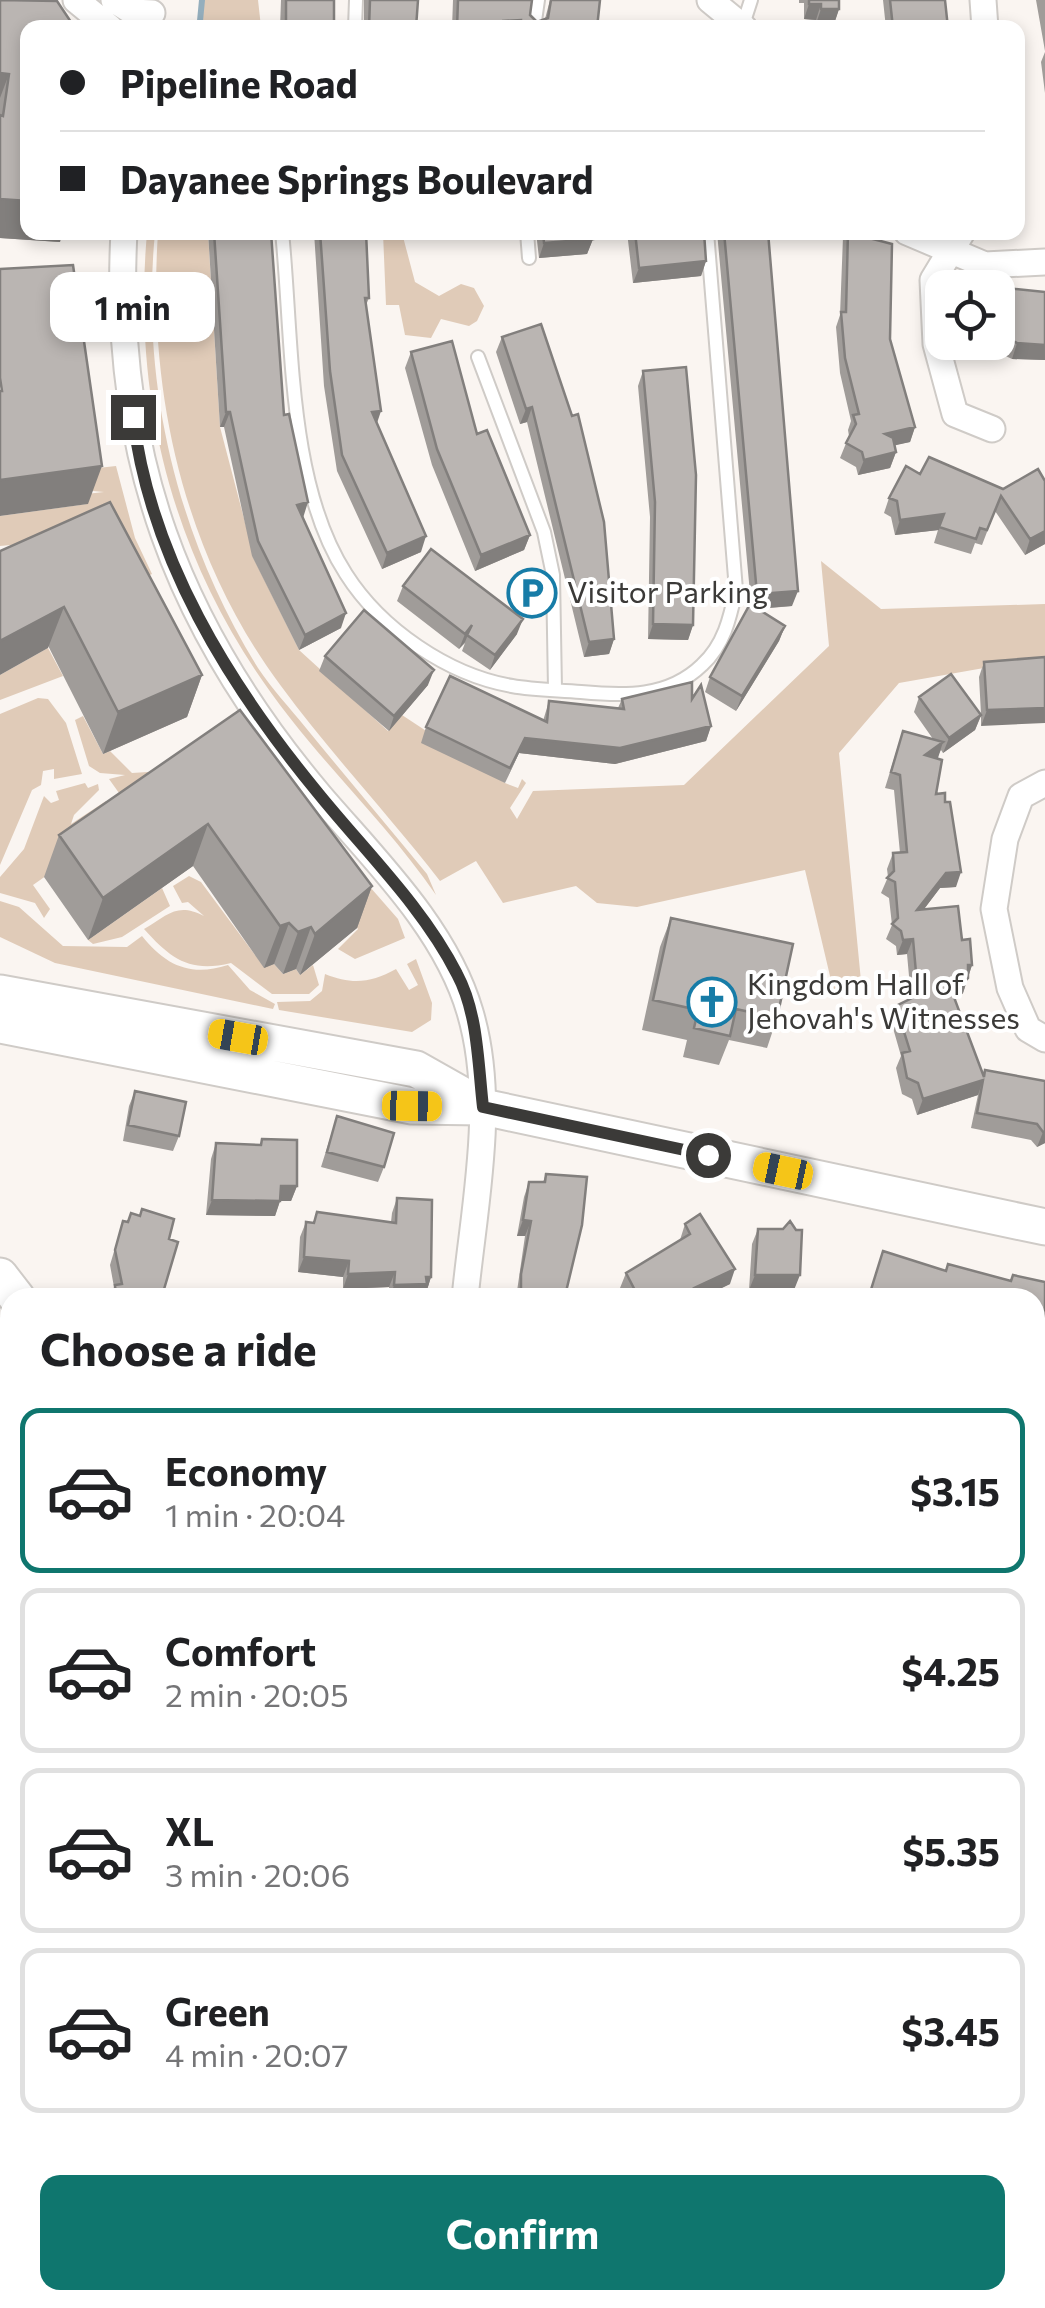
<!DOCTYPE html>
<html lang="en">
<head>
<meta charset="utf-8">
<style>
	:root { --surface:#fff; --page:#f6f6f6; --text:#202124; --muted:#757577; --line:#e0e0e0; --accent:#0f766e }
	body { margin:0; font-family:Commissioner,sans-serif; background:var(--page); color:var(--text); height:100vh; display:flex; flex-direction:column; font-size:38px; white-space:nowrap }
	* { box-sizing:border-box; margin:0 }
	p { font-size:32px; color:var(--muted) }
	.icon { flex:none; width:55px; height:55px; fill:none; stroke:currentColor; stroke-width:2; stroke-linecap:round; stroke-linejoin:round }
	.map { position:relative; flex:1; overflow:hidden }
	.sheet { position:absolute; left:0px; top:1288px; width:1045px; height:1022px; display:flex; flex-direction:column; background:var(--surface); border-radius:30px 30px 0 0; box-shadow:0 5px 15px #0003 }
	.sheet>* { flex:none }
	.banner { position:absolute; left:20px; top:20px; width:1005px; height:220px; border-radius:20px; box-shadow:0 5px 15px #0003; display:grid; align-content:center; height:220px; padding:0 40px; background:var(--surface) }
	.controls { position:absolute; left:925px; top:270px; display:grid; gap:20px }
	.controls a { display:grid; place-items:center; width:90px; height:90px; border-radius:20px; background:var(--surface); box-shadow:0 5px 15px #0003; font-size:50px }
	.end { position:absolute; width:45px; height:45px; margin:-22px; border:12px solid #3b3a38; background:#fff; box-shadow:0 0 0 5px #fff }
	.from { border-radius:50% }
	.bubble { position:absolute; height:70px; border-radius:20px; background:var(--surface); box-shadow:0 5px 15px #0003; font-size:32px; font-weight:700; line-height:70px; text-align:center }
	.car { position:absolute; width:30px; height:60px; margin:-30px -15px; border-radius:12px; box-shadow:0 0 8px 2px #0007; background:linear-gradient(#f5c518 24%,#345 0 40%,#f5c518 0 76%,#345 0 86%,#f5c518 0) }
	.banner b { display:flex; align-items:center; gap:35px; height:95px; font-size:38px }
	.banner b+b { border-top:2px solid var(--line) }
	.banner i { width:25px; height:25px; background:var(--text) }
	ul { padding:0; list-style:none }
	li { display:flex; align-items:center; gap:30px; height:165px; margin:0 20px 15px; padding:0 20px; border:5px solid var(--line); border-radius:20px }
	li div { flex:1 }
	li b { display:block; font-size:38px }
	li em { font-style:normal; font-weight:700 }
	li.current { border-color:var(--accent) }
	li>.icon { width:90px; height:90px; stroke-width:1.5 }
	h2 { padding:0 40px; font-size:45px; line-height:120px }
	.action { display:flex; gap:20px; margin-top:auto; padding:20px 40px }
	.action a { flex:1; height:115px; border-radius:20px; background:var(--accent); color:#fff; font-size:40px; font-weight:700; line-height:115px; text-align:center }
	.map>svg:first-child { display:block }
	.green { fill:#e0cbb8 }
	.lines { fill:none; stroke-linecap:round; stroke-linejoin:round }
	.stream { stroke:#94aebd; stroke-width:6 }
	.lane-casing { stroke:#cfcbc7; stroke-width:16 }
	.street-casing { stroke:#cfcbc7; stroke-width:29 }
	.secondary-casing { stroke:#cfcbc7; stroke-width:39 }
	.lane { stroke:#fff; stroke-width:12 }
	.street { stroke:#fff; stroke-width:25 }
	.secondary { stroke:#fff; stroke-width:35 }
	.wall { fill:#a09c99 }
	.shaded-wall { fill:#827f7d }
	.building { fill:#bab5b2; stroke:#827f7d; stroke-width:2.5 }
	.route { stroke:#3b3a38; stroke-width:12 }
	.labels { text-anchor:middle; stroke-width:8; stroke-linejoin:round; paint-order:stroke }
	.poi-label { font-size:30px; fill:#3b3a38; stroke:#fff; text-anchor:start }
</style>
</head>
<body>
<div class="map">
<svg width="1045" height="2308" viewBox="0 0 1045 2308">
	<rect width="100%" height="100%" fill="#faf5f1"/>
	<path class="green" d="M204,0h54l3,27h-61z
		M147,233h8c-15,151 23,306 103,435 14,21 32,40 48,60 40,49 81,97 121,146l9,21c-43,-63 -99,-117 -146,-177 -111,-140 -159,-308 -143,-485z
		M158,233h50l12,194 27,103 50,2 -45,23 47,95 89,81 14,-16 103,68 13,5 4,-9 4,4 -16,25 7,11 16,-28 151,-6 145,-139 -8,-85 60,48 164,-5v59l-27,-1 -119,21 -60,70 22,228 -27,12 -29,-123 -168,37 -40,-4 -21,-17 -73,17 -27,-42 -36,20c-51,-66 -109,-127 -159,-195 -97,-130 -134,-294 -123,-453z
		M383,233h19l13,49 24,14 22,-12 13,4 10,18 -7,15 -8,5 -28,-7 -10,19 -26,-3 -6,-30h-13z
		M116,466l19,72 17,36 -19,9 -112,-39 -21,2v-30l87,-12 -1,-10 18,-2 -11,-1 -4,-22z
		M48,648l15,28 -63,24v-25z
		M38,698l10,1 18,24 16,51 -28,5v-10l-11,2 -2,14 -9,5 -32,75v-151z
		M83,716l20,38 7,-3 22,22 31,-2 -34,36 -20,-28 16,-4 -25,-2 -11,-7 -14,-46z
		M85,783l3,5 10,-4 1,6 -25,25 -3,9 35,-23 18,20 -91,64 17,24 -6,9 -9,-15 -35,-10v-16l24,-28 20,-53 7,7 8,-3 -3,-9z
		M356,871l42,48 7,19 -50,21 -17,-10 20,-20 -28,-37z
		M189,876l12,6 63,85 10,-3 9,10 13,-5 4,6 13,-10 6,20 -10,9h-37l-41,-31c-41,10 -60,-4 -87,-34 24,-14 33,-27 60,-13l-16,-14 -6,1 -9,-17z
		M162,888l8,18 -48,31 -29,7 -5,-4z
		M0,901l19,6 44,39 64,1 15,-11c24,30 49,41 86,29l22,25 25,14 -2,5 -218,-46 -55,-26z
		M416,959l16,44 -1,17 -19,12 -133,-22 -2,-8 33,-1 12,-10 3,-17c27,11 46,9 71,-5l13,21 9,-5 -11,-21z
		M1035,2080h10v228h-205l-2,-8h197z
		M404,2300h318l6,8h-239l1,-4 -92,4z"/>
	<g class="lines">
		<path class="stream" d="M200,21l2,-21
			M1035,2174h10
			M685,2308l8,-8"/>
		<g class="lane-casing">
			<path id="lane" d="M355,28l1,-28
				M534,28l4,-28
				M742,28l9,-28
				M282,232c11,106 5,251 64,342 35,55 102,101 166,112 22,4 46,4 69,6 43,4 87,6 121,-27 22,-20 28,-47 34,-75l-29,-358
				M527,232l2,26
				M59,281l63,2
				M478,357l66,175 9,43 2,114"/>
		</g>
		<g class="street-casing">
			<path id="street" d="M76,0l34,28
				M114,0l19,12 19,1
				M710,0l34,28
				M983,0l2,28
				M124,232c-12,222 53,395 196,564 55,64 126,133 150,216 27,91 4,193 -5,286
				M907,232l78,33 60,-3
				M962,232l-29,48 3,64 19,70 37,15
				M1045,783l-24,13 -16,43 -11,70 16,79 18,41 17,10
				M1035,1413l10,1
				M1035,1654l10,-1
				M0,2201l10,-1"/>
		</g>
		<g class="secondary-casing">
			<path id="secondary" d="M0,993l416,76 62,35
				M0,1025l412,81 71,1 562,120
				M0,1276l17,22
				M0,1336l10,10
				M0,1659l10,11
				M245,2300v8
				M787,2300l3,8"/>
		</g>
		<use href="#lane" class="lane"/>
		<use href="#street" class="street"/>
		<use href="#secondary" class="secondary"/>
	</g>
	<path class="wall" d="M0,0l60,242 -60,-4z
		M281,0h53v28h-54z
		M364,0h54l-2,28h-52z
		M453,0h79l-2,15 7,7 8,-3 5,-19h50l-3,28h-145z
		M799,0h40v9l-5,15h-18v-4l-12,-1v-16h-5z
		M883,0h62l3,28h-62z
		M1036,0h9v51z
		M1045,52v41l-4,-31z
		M208,232h63l13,183 19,103 38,110 -42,22 -47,-94 -28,-129h-4z
		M314,232h52l3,66 -3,7 11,118 44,129 -39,17 -45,-98 -13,-85z
		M536,232h56l1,7 -6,15 -48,4z
		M627,232h77l2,29 -5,15 -68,7z
		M717,232h51l24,374 -34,3 27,17 -6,15 -43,70 -31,-19 5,-15 41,-73z
		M845,232h24v6l21,101 25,88 -5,15 -16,3 2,7 -6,16 -32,7 -2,-8 -16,-9 9,-22 -1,-6 3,-9 -11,-48 -4,-46 4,-12 3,-78z
		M998,288l47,4v68l-33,-1 -15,-7z
		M541,324l73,315 -5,15 -25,3 -57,-235 -7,2 -24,-72 6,-15z
		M411,352l119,183 -6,15 -49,21 -43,-106 -27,-97z
		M643,371l50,254 -5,15 -40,-1 2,-122 -12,-131z
		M920,474l83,15 42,-8v63l-20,11 -30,-44 -13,34 -7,-2 -4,11 -37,-11 4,-13 -43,5 -4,-18 -7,-4 5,-15z
		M0,551l202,124 -15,42 -84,37z
		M403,586l114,48 -27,36 -28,-19 3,-8 -6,6 -62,-48z
		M325,656l103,29 -39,46 -70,-60z
		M1045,657l-64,69v-10l-6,14 -32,23 -2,-3 -5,9v35l20,93 -16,1 -16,21 38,31 10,25 -9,28 -5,6h-4l29,77 2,-6 60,11v62l-8,4 -6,-7 -60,-12 7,-33 -61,20 -5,-16 -10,-5 -6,-26 5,-12 -10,-35 5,-15 15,-8 -4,-44 -10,1 -1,-9 -10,-7 6,-14 -3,-27 -8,-5 7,-16 -1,-8 6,-16h7l-6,-63 -9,-2 13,-42 5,-15 30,8 -19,-27 5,-15 62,17 -2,-37 5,-15z
		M622,699h70l19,27 -5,15 -91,23 -96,-11 -14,30 -84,-40 5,-16 117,-6 6,-20 69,7z
		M240,710l132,176 -15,42 -57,47 -4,-6 -13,5 -9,-10 -10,4 -71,-102 -105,74 -44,-63 15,-42z
		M671,918l106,100 -10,30 -38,-8 -10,25 -36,-8 4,-17 -45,-10 18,-83z
		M135,1091l44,45 -6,15 -50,-10 6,-35z
		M337,1116l47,51 -6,15 -57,-15z
		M262,1139l35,47 -6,15h-11l-5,15 -69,-1 5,-56 5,-16 44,2z
		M546,1174l19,122 11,2h-60l9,-62h-8l7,-39 5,-15h14z
		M397,1198l34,79 -5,16 -2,-1 -2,6h-33v-11l-46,2v-12l-45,-5 2,-35 6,-15 7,1 4,-11 74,10 1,-9z
		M123,1221l46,18 -7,57 9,2h-61l4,-11 -4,-22z
		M685,1224l45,60 -29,14h-76l-5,-10 6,-15 54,-33z
		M758,1229l36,61h-45l3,-46z"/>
	<path class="shaded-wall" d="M809,4h12l-5,16 -12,-1z
		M821,9h18l-5,15h-18z
		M521,20l-3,8h-18l3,-7z
		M0,73l9,1 -9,24z
		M0,199l28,2v31h35l-3,10 -60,-4z
		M593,239l-6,15 -48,4 5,-15z
		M706,261l-5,15 -68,7 6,-15z
		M1017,343l28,2v15l-33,-1z
		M532,407l-5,15 -7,2 6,-15z
		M381,411l-5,15 -4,-14z
		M226,412h4l-6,15h-4z
		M915,427l-5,15 -31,7 6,-15z
		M896,452l-6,16 -32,7 6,-15z
		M102,466l-14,38 -88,12v-36z
		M308,502l-5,16 -6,-13z
		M944,514l-5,16 -44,5 5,-15z
		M1045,531v13l-20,11 5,-16z
		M530,535l-6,15 -49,21 6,-16z
		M426,536l-5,16 -39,17 5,-16z
		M798,591l-6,15 -41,3 6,-15z
		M64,607l-16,41 -48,27v-34z
		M346,613l-5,15 -42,22 6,-15z
		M523,619l-6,15 -27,36 5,-15z
		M653,624l40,1 -5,15 -40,-1z
		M472,625l-7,17 -6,7 6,-15z
		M785,626l-6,15 -43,70 6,-15z
		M614,639l-5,15 -25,3 5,-15z
		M434,670l-6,15 -39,46 5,-15z
		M202,675l-15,42 -84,37 15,-42z
		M1045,708v15l-64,3 6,-16z
		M981,715l-6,15 -32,23 6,-15z
		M711,726l-5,15 -91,23 -96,-11 -14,30 20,-45z
		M943,742l-5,16 -18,12 5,-15z
		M208,824l-15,42 -105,74 15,-42z
		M961,872l-5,15 -16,1 -28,37 5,-15 29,-37z
		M372,886l-15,42 -57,47 15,-41z
		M289,923l-15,41 -10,4 16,-42z
		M311,927l-15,42 -13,5 15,-42z
		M913,939l-6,15 -10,1 6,-15z
		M968,965h4l-9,28 -5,6 -15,1 6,-16z
		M983,1080l-5,15 -61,20 6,-16z
		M1045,1131v12l-8,4 6,-15z
		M281,1186h16l-6,15h-11l-5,15 -69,-1 6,-15z
		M523,1220l8,1 -6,15h-8z
		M304,1257l45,4 -6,16 -45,-5z
		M735,1269l-5,15 -29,14h-21l14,-10z
		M395,1272l-6,15 -46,2 5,-15z
		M755,1275h45l-6,15h-45z
		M426,1277h5l-5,16 -2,-1 -2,6h-32l4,-13z
		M1035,1342h10v16l-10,-1z
		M1035,1496h10v16h-10z
		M1045,1950v22l-10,7v-23z
		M0,2148h9l-5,15h-4z"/>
	<path class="building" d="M0,0l57,1 18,27h-47v173l-28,-2v-84l3,1 6,-42 -9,-1z
		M286,0h48v28h-48z
		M370,0h48l-2,28h-47z
		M458,0h74l-2,15 7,7 11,-4 3,-18h49l-3,28h-76v-8l-18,1 -1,7h-45z
		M809,0h30v9h-18v-5h-12z
		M890,0h55l3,28h-55z
		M214,232h57l13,183 5,-1 19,88 -11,3 49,108 -41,22 -47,-94 -28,-129h-4z
		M320,232h46l3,66h-4l16,113 -9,1 54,124 -39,17 -45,-98 -12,-84z
		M543,232h49l1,7 -49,4z
		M635,232h69l2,29 -67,7z
		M724,232h44l30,359 -41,3z
		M848,232h21v6l23,6 -2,95 25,88 -30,7 8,4 3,14 -32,8 -2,-8 -16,-9 10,-19 -3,-9 6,-1 -14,-56 -4,-46h5z
		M73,265l29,201 -102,14v-89h2l-2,-13v-109z
		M997,287l48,5v53l-28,-2 -15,-7 -1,-21 -3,-1z
		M541,324l31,92 6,-2 26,108 10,117 -25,3 -57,-235 -6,2 -24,-72z
		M452,341l25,93 10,-4 43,105 -49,20 -44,-106 -26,-97z
		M686,367l10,108 -3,150 -40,-1 2,-122 -12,-131z
		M929,457l74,32 35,-20 7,12v50l-15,8 -29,-43 -14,34 -7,-2 -4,11 -37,-12 5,-13 -44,6 -3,-19 -8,-3 17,-32 14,8z
		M110,502l92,173 -84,37 -54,-105 -64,34v-90z
		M431,549l92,70 -28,36 -28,-20 5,-10 -7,9 -62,-48z
		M750,604l35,22 -43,70 -32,-19z
		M364,610l70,60 -40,46 -69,-60z
		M1045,657v51l-58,2 -3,-48z
		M951,674l30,41 -32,23 -30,-41z
		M450,676l97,46 2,-21 75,8 -2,-10 70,-17v17l9,-14 10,41 -91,22 -95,-10 -15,30 -84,-41z
		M240,710l132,176 -57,48 -4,-7 -13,5 -9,-9 -9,3 -72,-102 -105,74 -44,-63z
		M903,731l40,11 -18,13 17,5 -6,34 9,-1v9h5l11,70 -15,1 -29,37 41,-4 4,34 8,-1 2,26h-4v13l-5,5 -14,1 35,93 1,-7 60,11v50l-2,1 -6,-8 -60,-11 6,-33 -60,19 -5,-16 -11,-5 -5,-25 8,-2 -14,-45 22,-11 -5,-56 -10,1 -2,-9 -9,-7 6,-6 -3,-36 -8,-4 7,-7 -1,-18 14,-1 -7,-77 -9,-3z
		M671,918l122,26 -16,74 -41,-9 -6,27 -36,-8 4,-18 -45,-10z
		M135,1091l51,11 -7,34 -51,-11z
		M337,1116l57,17 -10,34 -57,-15z
		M262,1139l35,1v46h-16l-1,15 -68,-1 4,-57 45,2z
		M546,1174l41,3 -5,48 -17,71 11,2h-55v-24l10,-53 -8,-1 6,-38h16z
		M397,1198l35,2 -1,77h-5l1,7 -33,1 1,-13 -47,2 1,-13 -45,-4 2,-35 8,1 3,-11 79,11z
		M142,1209l32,10 -5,20 9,3 -16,54 9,-1v3h-55l-1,-13 7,-1 -7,-34 8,-29 5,1 3,-9 9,3z
		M700,1214l35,55 -41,19 -14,10h-41l-13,-25 64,-39 -5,-10z
		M790,1221l6,9h6l-2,45h-45l3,-46h25z
		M883,1251l63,20 2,-7 63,17 2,-6 32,7v60h-10v-44l-166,-2z
		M1035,1452l10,1v43h-10z
		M1035,1850l10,16v84l-10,6z
		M6,2118l3,30h-9v-29z
		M4,2224l6,76 2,8h-12v-83z"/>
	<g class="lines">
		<path class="route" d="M133,417c17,141 96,268 185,376 47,58 105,114 139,181 21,39 21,90 26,133l225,48"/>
	</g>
	<defs>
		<g id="parking-ring" transform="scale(2.5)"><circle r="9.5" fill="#fff" stroke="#177ca7" stroke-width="1.5"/><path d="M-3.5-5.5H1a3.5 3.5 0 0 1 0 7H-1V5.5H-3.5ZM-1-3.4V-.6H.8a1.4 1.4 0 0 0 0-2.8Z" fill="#177ca7"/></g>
		<g id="church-ring" transform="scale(2.5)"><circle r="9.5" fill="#fff" stroke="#177ca7" stroke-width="1.5"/><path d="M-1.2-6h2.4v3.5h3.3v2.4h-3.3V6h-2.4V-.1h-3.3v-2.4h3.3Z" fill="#177ca7"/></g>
	</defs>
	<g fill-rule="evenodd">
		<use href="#parking-ring" x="532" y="593"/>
		<use href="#church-ring" x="712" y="1002"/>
	</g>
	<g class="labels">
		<g class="poi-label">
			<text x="567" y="603">Visitor Parking</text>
			<text x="747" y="995">Kingdom Hall of<tspan x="747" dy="34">Jehovah's Witnesses</tspan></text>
		</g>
	</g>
</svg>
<div class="controls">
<a><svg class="icon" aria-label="locate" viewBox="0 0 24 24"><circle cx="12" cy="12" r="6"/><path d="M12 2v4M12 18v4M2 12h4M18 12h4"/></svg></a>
</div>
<i class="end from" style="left:708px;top:1155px"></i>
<i class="end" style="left:133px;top:417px"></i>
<div class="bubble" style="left:50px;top:272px;width:165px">1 min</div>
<i class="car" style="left:238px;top:1037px;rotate:280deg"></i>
<i class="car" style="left:412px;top:1106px;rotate:91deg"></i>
<i class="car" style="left:783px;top:1171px;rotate:282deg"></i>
<div class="banner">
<b><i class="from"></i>Pipeline Road</b>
<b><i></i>Dayanee Springs Boulevard</b>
</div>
<section class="sheet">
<h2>Choose a ride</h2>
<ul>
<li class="current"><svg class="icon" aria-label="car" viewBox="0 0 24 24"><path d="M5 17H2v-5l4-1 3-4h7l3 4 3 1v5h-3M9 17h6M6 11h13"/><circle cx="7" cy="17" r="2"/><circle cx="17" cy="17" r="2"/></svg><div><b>Economy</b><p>1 min · 20:04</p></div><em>$3.15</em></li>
<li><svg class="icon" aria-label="car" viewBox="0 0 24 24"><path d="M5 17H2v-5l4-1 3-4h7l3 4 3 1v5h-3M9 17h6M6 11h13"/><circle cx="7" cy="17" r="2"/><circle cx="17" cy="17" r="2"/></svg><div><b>Comfort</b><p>2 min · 20:05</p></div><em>$4.25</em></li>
<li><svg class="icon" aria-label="car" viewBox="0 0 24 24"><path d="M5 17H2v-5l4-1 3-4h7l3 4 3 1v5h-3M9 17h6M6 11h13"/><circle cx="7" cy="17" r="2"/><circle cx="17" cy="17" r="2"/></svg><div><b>XL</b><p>3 min · 20:06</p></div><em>$5.35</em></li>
<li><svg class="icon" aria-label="car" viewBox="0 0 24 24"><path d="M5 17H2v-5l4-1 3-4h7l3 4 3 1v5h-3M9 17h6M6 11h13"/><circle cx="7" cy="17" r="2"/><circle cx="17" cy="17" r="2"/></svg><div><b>Green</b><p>4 min · 20:07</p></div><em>$3.45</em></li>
</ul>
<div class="action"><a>Confirm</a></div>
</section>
</div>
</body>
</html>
